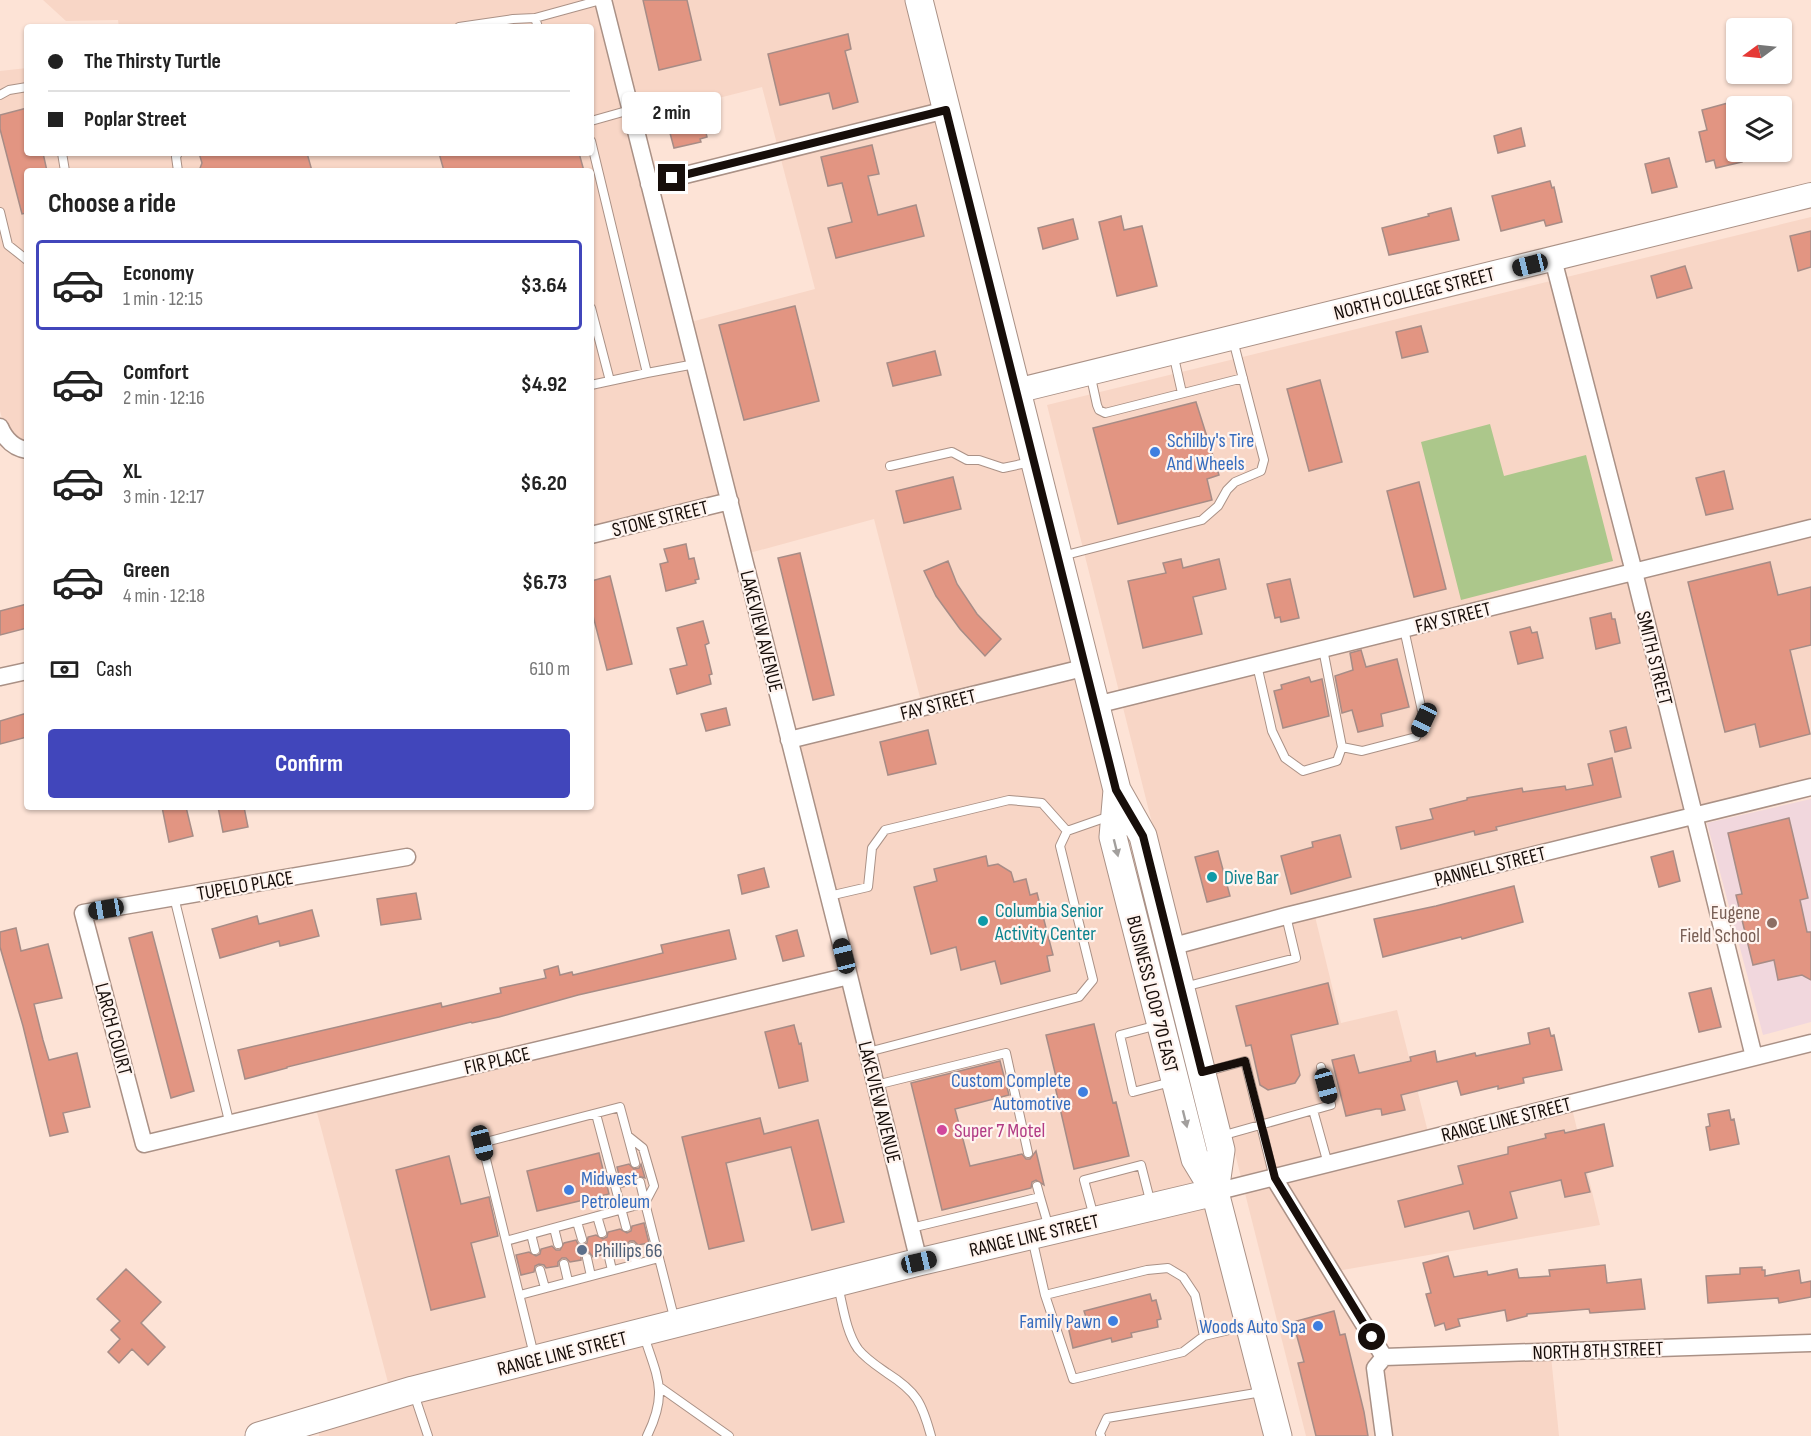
<!DOCTYPE html>
<html lang="en">
<head>
<meta charset="utf-8">
<style>
	:root { --surface:#fff; --page:#f2f2f2; --text:#222; --muted:#767676; --line:#e0e0e0; --accent:#4146bb }
	body { margin:0; font-family:"Sofia Sans Condensed",sans-serif; background:var(--page); color:var(--text); height:100vh; display:flex; flex-direction:column; font-size:22px; white-space:nowrap }
	* { box-sizing:border-box; margin:0 }
	p { font-size:20px; color:var(--muted) }
	.icon { flex:none; width:33px; height:33px; fill:none; stroke:currentColor; stroke-width:2; stroke-linecap:round; stroke-linejoin:round }
	.map { position:relative; flex:1; overflow:hidden }
	.sheet { position:absolute; left:24px; top:168px; width:570px; height:642px; display:flex; flex-direction:column; background:var(--surface); border-radius:6px; box-shadow:0 2px 4px #0004 }
	.sheet>* { flex:none }
	.hud { position:absolute; left:24px; top:24px; width:570px; height:132px; border-radius:6px; box-shadow:0 2px 4px #0004; display:grid; align-content:center; height:132px; padding:0 24px; background:var(--surface) }
	.needle { width:39px; rotate:255deg }
	.controls { position:absolute; left:1726px; top:18px; display:grid; gap:12px }
	.controls a { display:grid; place-items:center; width:66px; height:66px; border-radius:6px; background:var(--surface); box-shadow:0 2px 4px #0004; font-size:30px }
	.end { position:absolute; width:27px; height:27px; margin:-14px; border:8px solid #170e0a; background:#fff; box-shadow:0 0 0 3px #fff }
	.from { border-radius:50% }
	.bubble { position:absolute; height:42px; border-radius:6px; background:var(--surface); box-shadow:0 2px 4px #0004; font-size:20px; font-weight:700; line-height:42px; text-align:center }
	.car { position:absolute; width:18px; height:36px; margin:-18px -9px; border-radius:8px; box-shadow:0 0 4px 2px #0007; background:linear-gradient(#222 24%,#8ab4d8 0 40%,#222 0 76%,#8ab4d8 0 86%,#222 0) }
	.hud b { display:flex; align-items:center; gap:21px; height:57px; font-size:22px }
	.hud b+b { border-top:2px solid var(--line) }
	.hud i { width:15px; height:15px; background:var(--text) }
	ul { padding:0; list-style:none }
	li { display:flex; align-items:center; gap:18px; height:90px; margin:0 12px 9px; padding:0 12px; border:3px solid transparent; border-radius:6px }
	li div { flex:1 }
	li b { display:block; font-size:22px }
	li em { font-style:normal; font-weight:700 }
	li.on { border-color:var(--accent) }
	li>.icon { width:54px; height:54px; stroke-width:1.5 }
	h2 { padding:0 24px; font-size:27px; line-height:72px }
	.pay { display:flex; align-items:center; gap:15px; height:66px; padding:0 24px; font-size:22px }
	.pay p { margin-inline-start:auto }
	.primary-button { display:flex; gap:12px; margin-top:auto; padding:12px 24px }
	.primary-button a { flex:1; height:69px; border-radius:6px; background:var(--accent); color:#fff; font-size:24px; font-weight:700; line-height:69px; text-align:center }
	.map>svg:first-child { display:block }
	.built { fill:#f8d6c6 }
	.education { fill:#f1d7dd }
	.green { fill:#acc78b }
	.building { fill:#e29582; stroke:#a78c86; stroke-width:1.5 }
	.lines { fill:none; stroke-linecap:round; stroke-linejoin:round }
	.service-casing { stroke:#aa9186; stroke-width:10 }
	.minor-casing { stroke:#aa9186; stroke-width:19 }
	.secondary-casing { stroke:#aa9186; stroke-width:26 }
	.primary-casing { stroke:#aa9186; stroke-width:29 }
	.service { stroke:#fff; stroke-width:8 }
	.minor { stroke:#fff; stroke-width:16 }
	.secondary { stroke:#fff; stroke-width:24 }
	.primary { stroke:#fff; stroke-width:27 }
	.oneway { fill:#a29f9d }
	.route { stroke:#170e0a; stroke-width:8 }
	.shop-dot { fill:#3f7fe0; stroke:#fff4ef; stroke-width:2 }
	.culture-dot { fill:#0f9aa8; stroke:#fff4ef; stroke-width:2 }
	.education-dot { fill:#8d6e63; stroke:#fff4ef; stroke-width:2 }
	.hotel-dot { fill:#d1479c; stroke:#fff4ef; stroke-width:2 }
	.service-dot { fill:#5c6f8a; stroke:#fff4ef; stroke-width:2 }
	.labels { text-anchor:middle; stroke-width:4.5; stroke-linejoin:round; paint-order:stroke }
	.street-label { font-size:20px; fill:#170e0a; stroke:#fff4ef }
	.shop-label { font-size:20px; fill:#366cbe; stroke:#fff4ef; text-anchor:end }
	.culture-label { font-size:20px; fill:#0d838f; stroke:#fff4ef; text-anchor:start }
	.education-label { font-size:20px; fill:#785e54; stroke:#fff4ef; text-anchor:end }
	.hotel-label { font-size:20px; fill:#b23c85; stroke:#fff4ef; text-anchor:start }
	.service-label { font-size:20px; fill:#4e5e75; stroke:#fff4ef; text-anchor:start }
</style>
</head>
<body>
<div class="map">
<svg width="1811" height="1436" viewBox="0 0 1811 1436">
	<rect width="100%" height="100%" fill="#fde3d6"/>
	<path class="built" d="M43,0h558l127,499 -137,34v-362h-564v275l-22,-17 -5,-18v-340l27,-3v85h564v-126h-472l-1,-7 -52,1z
		M606,0h309l298,1191 -822,203 -76,-289 536,-128 -59,-235 131,-33 -49,-190 -128,35 -59,-231 128,-34 -53,-202 -126,32z
		M1811,217v565l-500,118 30,123 56,-13 32,126 141,-36 30,125 -263,46 48,85h166l8,80h-253l-259,-1031z
		M1215,1193l61,243h-957l-1,-13z"/>
	<path class="education" d="M1811,799v223l-48,13 -56,-212z"/>
	<path class="green" d="M1490,424l14,52 82,-21 27,106 -152,39 -40,-158z"/>
	<path class="building" d="M643,0h44l14,60 -42,10z
		M848,34l3,15 -6,2 13,51 -25,7 -4,-16 -49,12 -12,-51z
		M1728,103l9,39v10h2l3,10 -26,6 -2,-8 -8,2 -7,-30 8,-2 -5,-20z
		M27,108v45h16l4,18h-20v42l-5,1 -22,-85v-14z
		M696,119v3l7,-2 4,17 -7,2 1,3 -27,6 -4,-15 6,-1 -2,-8z
		M1521,128l4,18 -27,7 -4,-17z
		M872,145l7,29 -11,2 10,39 38,-10 8,31 -88,22 -8,-30 24,-6 -10,-39 -14,3 -7,-29z
		M199,153h108l5,18h-113l3,-8z
		M439,153h140l5,18h-140z
		M1669,158l8,29 -25,6 -7,-29z
		M1550,181l2,7 2,-1 8,35 -16,4 -2,-6 -43,11 -9,-35z
		M1451,208l8,32 -70,15 -7,-27 47,-12 -1,-2z
		M1121,216l3,14 18,-4 15,60 -40,10 -18,-74z
		M1073,219l5,20 -35,10 -5,-21z
		M1811,231v36l-13,4 -8,-35z
		M1685,266l7,22 -35,10 -6,-22z
		M795,306l24,95 -75,19 -25,-95z
		M1421,326l7,26 -26,6 -6,-26z
		M935,351l6,24 -48,11 -6,-23z
		M1320,380l22,82 -33,9 -22,-82z
		M1196,402l23,73 -12,4 5,21 -94,24 -25,-96z
		M1724,471l9,38 -27,6 -10,-37z
		M953,477l8,32 -57,14 -8,-32z
		M1419,482l27,107 -32,8 -27,-106z
		M686,544l3,15 5,-1 5,21 -4,1 1,3 -30,8 -6,-27 8,-2 -4,-13z
		M800,553l34,142 -21,5 -35,-142z
		M1181,559l2,9 36,-9 7,30 -33,8 9,37 -59,14 -15,-67 38,-8 -3,-10z
		M948,561l9,23 20,30 24,25 -16,17 -25,-27 -24,-33 -12,-25z
		M1770,562l8,33 33,-8v58l-21,5 20,84 -50,13 -5,-23 -30,8 -37,-150z
		M610,576l22,88 -25,6 -16,-62v-27z
		M1290,579l9,39 -18,4 -1,-5 -5,1 -8,-34z
		M27,604v24l-27,7v-24z
		M1611,613l1,6h3l5,24 -24,6 -6,-31z
		M703,621l6,22 -4,2 7,29 -3,1 2,9 -34,10 -7,-25 17,-4 -10,-37z
		M1530,627l2,6 5,-1 6,26 -25,6 -8,-32z
		M1361,650l5,17 31,-8 12,48 -28,7 2,12 -25,6 -6,-22 -10,3 -7,-37 18,-6 -3,-17z
		M1309,677l2,5 11,-3 7,37 -46,12 -9,-37 8,-2 -1,-4z
		M726,708l4,17 -24,6 -5,-17z
		M27,713v24l-27,7v-23z
		M1626,727l5,21 -16,4 -5,-21z
		M928,730l8,34 -48,11 -8,-33z
		M1612,758l9,39 -125,30 1,3 -22,5 -1,-4 -73,18 -5,-22 37,-8 -3,-10 37,-9v-2l55,-10 1,4 42,-6 1,4 27,-5 -5,-21z
		M162,807h24l7,29 -24,6z
		M218,807h26l4,20 -25,5z
		M1789,818l19,80 -8,2 7,32h4v48l-9,-5 -24,5 -4,-20 -21,5 -17,-70 6,-1 -14,-61z
		M1340,835l11,42 -60,17 -10,-38 32,-9 -1,-5z
		M1218,851l12,45 -23,6 -12,-45z
		M1673,851l7,30 -21,6 -8,-30z
		M986,856l2,10 10,-2 13,8 3,10 12,-3 4,16 7,-2 16,62 -6,1 3,15 -49,13 -6,-23 -34,9 -5,-23 -25,7 -17,-67 23,-6 -3,-12z
		M764,868l5,19 -27,7 -4,-19z
		M1514,886l9,36 -61,17 -1,-2 -78,20 -9,-38 62,-13z
		M416,893l5,26 -40,6 -4,-26z
		M312,910l7,26 -39,10 -1,-5 -59,17 -8,-29 45,-13 2,8z
		M16,928l5,23 27,-7 14,54 -28,6 9,36 6,20 28,-7 13,54 -27,6 5,19 -18,4 -27,-110 -23,-79v-15z
		M729,930l7,29 -158,36 -79,22 -27,6 -1,-1 -184,45v1l-42,11 -7,-29 203,-47 1,4 59,-14 -1,-5 46,-10 -2,-8 14,-4 2,9 12,-3 1,3 90,-22 -2,-8z
		M797,930l7,26 -21,5 -7,-25z
		M152,932l42,159 -23,7 -42,-160z
		M1328,983l10,41 -47,11 9,40 -5,8 -27,7 -8,-5 -9,-40 -5,1 -10,-40z
		M1711,988l10,39 -22,5 -10,-39z
		M1094,1024l19,79 3,-1 13,54 -55,13 -20,-87 3,-1 -11,-46z
		M794,1025l5,19 2,-1 7,38 -29,7 -14,-56z
		M1549,1028l2,8 3,-1 8,35 -39,8 1,5 -26,6v-3l-37,9 -4,-14 -56,14 4,15 -23,5 -1,-6h-5l-30,7 -14,-56 22,-5 5,18 52,-12 -1,-4 25,-6 2,11 38,-9 1,3 54,-12 -2,-11z
		M1000,1061l9,34 -54,14 15,57 52,-12 4,5h4l6,-8 8,34 -8,-5 -4,2 -1,6 -89,22 -31,-127z
		M1729,1110l2,10 3,-1 5,25 -29,6 -4,-23 4,-1 -2,-12z
		M760,1118l4,16 54,-14 26,102 -32,8 -21,-83 -65,16 18,78 -35,8 -27,-112z
		M1604,1124l9,42 -28,7 5,19 -25,5 -4,-17 -51,12 7,26 -43,11 -5,-18 -64,16 -7,-26 65,-17 -5,-18 50,-12v-7l38,-9 -1,-4 19,-4 1,3z
		M599,1153l10,41 -72,17 -10,-40z
		M449,1156l12,48 28,-7 9,39 -27,7 14,54 -54,13 -35,-140z
		M629,1164l5,5 5,-1 2,-4 4,14 -7,-2 -4,4v4l-12,3 -5,-20z
		M644,1223l5,20 -11,2 -4,-4h-4l-4,4v4l-12,2 -4,-4h-4l-4,4v4l-9,2 -4,-5h-4l-4,4v4l-11,2 -4,-4h-4l-4,4v4l-12,2 -2,-3 -5,-1 -4,2 -1,6 -13,3 -5,-20 13,-3 7,4 4,-2 1,-5 11,-3 4,4h4l4,-7 12,-3 2,4 5,1 4,-2 1,-6 8,-2 7,4 4,-2 1,-5 12,-3 7,4 4,-2 1,-5z
		M1448,1256l6,21 33,-6 1,4 29,-6 2,9 31,-2 -1,-6 56,-5 2,18 34,-4 4,30 -55,4 -1,-4 -62,5v2l-20,5 -2,-11 -47,9 2,7 -14,4 -2,-7 -9,3 -9,-32 5,-1 -8,-30z
		M1762,1267v3h3v6l34,-6 2,13 10,-2v16l-32,6 -1,-5 -70,5 -2,-27 34,-2v-6z
		M126,1269l35,33 -20,21 24,24 -17,18 -16,-16 -13,14 -11,-11 12,-13 -9,-9 9,-9 -23,-22z
		M1150,1294l2,7 4,-1 5,19 -4,1 1,7 -27,6 1,4 -20,5 -1,-4 -38,10 -6,-26 19,-5 -2,-6z
		M1334,1311l6,24 5,-1 19,78 4,24h-52l-18,-73 6,-1 -11,-40z"/>
	<g class="lines">
		<g class="service-casing">
			<path id="service" d="M459,27l54,-8 22,-1
				M538,27l-3,-9 66,-18
				M0,95l9,-5 18,-3
				M591,121l39,-11
				M591,141l56,232 48,-9
				M62,153l3,18
				M178,153l-2,4 2,14
				M0,212l8,33 19,15
				M591,308l19,73
				M1173,353l9,40
				M1090,373l7,32 2,5 6,3 138,-35
				M591,385l56,-12
				M890,466l62,-14 15,8h12l24,8 28,-6
				M1062,556l140,-36 16,-14 9,-16 8,-8 26,-11 3,-11 -31,-120
				M1257,665l15,66 13,27 18,13 34,-10 5,-14 -19,-98
				M1342,747l20,4 54,-14 8,-17 -20,-91
				M829,896l39,-9 4,-39 13,-18 124,-30 33,3 25,28
				M174,897l56,228
				M1184,987l112,-29 -10,-42
				M1158,1025l-38,10 13,57 38,-10
				M868,1052l211,-55 14,-17 -33,-134 7,-15 43,-15
				M1205,1072l40,-11 29,117
				M876,1085l130,-32 22,100
				M1313,1110l15,54
				M596,1114l30,113
				M628,1136l15,12 11,38 -9,17
				M1221,1136l110,-31 -10,-38
				M640,1182l5,21
				M1037,1186l3,11
				M597,1216l5,17
				M1094,1217l-10,-37 57,-15 10,39
				M577,1222l5,17
				M554,1228l4,16
				M911,1228l129,-31 9,31
				M531,1234l4,16
				M1032,1238l13,57 102,-25 21,-2 15,9 12,18 9,41 42,-10
				M506,1241l-24,-98 138,-36 15,56
				M632,1247l4,17
				M608,1253l4,17
				M587,1258l4,18
				M564,1264l4,17
				M540,1270l5,18
				M838,1286c5,20 8,46 20,63 8,10 19,17 29,24 30,19 35,30 44,63
				M520,1295l139,-37
				M1045,1295l28,84 110,-27 21,-16
				M644,1336c14,43 24,57 3,100
				M534,1355l-28,-114 139,-38 30,118
				M661,1388l68,48
				M414,1394l14,42
				M1101,1436l-1,-3 7,-15 155,-26"/>
		</g>
		<g class="minor-casing">
			<path id="minor" d="M603,0l246,976 70,286
				M649,184l297,-74
				M1553,259l81,313 120,485
				M0,427c5,12 14,21 27,23
				M591,535l139,-34
				M0,677l27,-6
				M1096,705l715,-177
				M789,740l298,-73
				M407,857l-324,56 61,231 705,-168
				M1170,947l116,-31 525,-129
				M1274,1178l110,179 -9,11 9,68
				M1215,1192l596,-149
				M1384,1357l427,-14"/>
		</g>
		<g class="secondary-casing">
			<path id="secondary" d="M1016,391l795,-196"/>
		</g>
		<g class="primary-casing">
			<path id="primary" d="M919,0l196,782 2,8 -4,47 82,322 20,33 63,244
				M1117,790l26,46 78,314 -6,42
				M259,1436l154,-46 506,-128 296,-70"/>
		</g>
		<use href="#service" class="service"/>
		<use href="#minor" class="minor"/>
		<use href="#secondary" class="secondary"/>
		<use href="#primary" class="primary"/>
	</g>
	<defs><path id="oneway-solid" d="M-6-.8H1V-3.2L6.5 0L1 3.2V.8H-6Z" transform="scale(1.5)"/></defs>
	<g class="oneway">
		<use href="#oneway-solid" transform="translate(1116 848) rotate(76)"/>
		<use href="#oneway-solid" transform="translate(1185 1119) rotate(76)"/>
	</g>
	<g class="lines">
		<path class="route" d="M672,178l274,-68 170,680 27,46 59,236 43,-11 30,117 97,159"/>
	</g>
	<g class="shop-dot">
		<circle cx="1155" cy="452" r="6"/>
		<circle cx="1083" cy="1092" r="6"/>
		<circle cx="569" cy="1190" r="6"/>
		<circle cx="1113" cy="1321" r="6"/>
		<circle cx="1318" cy="1326" r="6"/>
	</g>
	<g class="culture-dot">
		<circle cx="1212" cy="877" r="6"/>
		<circle cx="983" cy="921" r="6"/>
	</g>
	<circle class="education-dot" cx="1772" cy="923" r="6"/>
	<circle class="hotel-dot" cx="942" cy="1130" r="6"/>
	<circle class="service-dot" cx="582" cy="1250" r="6"/>
	<g class="labels">
		<g class="street-label">
			<text transform="translate(1414 293) rotate(-14)" y="7">NORTH COLLEGE STREET</text>
			<text transform="translate(660 518) rotate(-14)" y="7">STONE STREET</text>
			<text transform="translate(1453 617) rotate(-14)" y="7">FAY STREET</text>
			<text transform="translate(762 631) rotate(76)" y="7">LAKEVIEW AVENUE</text>
			<text transform="translate(1655 658) rotate(76)" y="7">SMITH STREET</text>
			<text transform="translate(938 704) rotate(-14)" y="7">FAY STREET</text>
			<text transform="translate(1490 866) rotate(-14)" y="7">PANNELL STREET</text>
			<text transform="translate(245 885) rotate(-10)" y="7">TUPELO PLACE</text>
			<text transform="translate(1153 994) rotate(76)" y="7">BUSINESS LOOP 70 EAST</text>
			<text transform="translate(114 1029) rotate(75)" y="7">LARCH COURT</text>
			<text transform="translate(497 1060) rotate(-13)" y="7">FIR PLACE</text>
			<text transform="translate(880 1102) rotate(76)" y="7">LAKEVIEW AVENUE</text>
			<text transform="translate(1506 1119) rotate(-14)" y="7">RANGE LINE STREET</text>
			<text transform="translate(1034 1235) rotate(-13)" y="7">RANGE LINE STREET</text>
			<text transform="translate(1598 1350) rotate(-2)" y="7">NORTH 8TH STREET</text>
			<text transform="translate(562 1353) rotate(-14)" y="7">RANGE LINE STREET</text>
		</g>
		<g class="shop-label">
			<text x="1167" y="447" text-anchor="start">Schilby's Tire<tspan x="1167" dy="23">And Wheels</tspan></text>
			<text x="1071" y="1087">Custom Complete<tspan x="1071" dy="23">Automotive</tspan></text>
			<text x="581" y="1185" text-anchor="start">Midwest<tspan x="581" dy="23">Petroleum</tspan></text>
			<text x="1101" y="1328">Family Pawn</text>
			<text x="1306" y="1333">Woods Auto Spa</text>
		</g>
		<g class="culture-label">
			<text x="1224" y="884">Dive Bar</text>
			<text x="995" y="917">Columbia Senior<tspan x="995" dy="23">Activity Center</tspan></text>
		</g>
		<g class="education-label">
			<text x="1760" y="919">Eugene<tspan x="1760" dy="23">Field School</tspan></text>
		</g>
		<g class="hotel-label">
			<text x="954" y="1137">Super 7 Motel</text>
		</g>
		<g class="service-label">
			<text x="594" y="1257">Phillips 66</text>
		</g>
	</g>
</svg>
<div class="controls">
<a><svg class="needle" viewBox="-14 -14 28 28"><path d="M0-13l5 13h-10z" fill="#e53935"/><path d="M0 13l5-13h-10z" fill="#767676"/></svg></a>
<a><svg class="icon" aria-label="layers" viewBox="0 0 24 24"><path d="M12 4l9 5-9 5-9-5zM3 14l9 5 9-5"/></svg></a>
</div>
<i class="end from" style="left:1372px;top:1337px"></i>
<i class="end" style="left:672px;top:178px"></i>
<div class="bubble" style="left:622px;top:92px;width:99px">2 min</div>
<i class="car" style="left:1530px;top:265px;rotate:256deg"></i>
<i class="car" style="left:1424px;top:720px;rotate:205deg"></i>
<i class="car" style="left:106px;top:909px;rotate:260deg"></i>
<i class="car" style="left:844px;top:956px;rotate:346deg"></i>
<i class="car" style="left:1326px;top:1086px;rotate:165deg"></i>
<i class="car" style="left:482px;top:1143px;rotate:166deg"></i>
<i class="car" style="left:919px;top:1262px;rotate:77deg"></i>
<div class="hud">
<b><i class="from"></i>The Thirsty Turtle</b>
<b><i></i>Poplar Street</b>
</div>
<section class="sheet">
<h2>Choose a ride</h2>
<ul>
<li class="on"><svg class="icon" aria-label="car" viewBox="0 0 24 24"><path d="M5 17H2v-5l4-1 3-4h7l3 4 3 1v5h-3M9 17h6M6 11h13"/><circle cx="7" cy="17" r="2"/><circle cx="17" cy="17" r="2"/></svg><div><b>Economy</b><p>1 min · 12:15</p></div><em>$3.64</em></li>
<li><svg class="icon" aria-label="car" viewBox="0 0 24 24"><path d="M5 17H2v-5l4-1 3-4h7l3 4 3 1v5h-3M9 17h6M6 11h13"/><circle cx="7" cy="17" r="2"/><circle cx="17" cy="17" r="2"/></svg><div><b>Comfort</b><p>2 min · 12:16</p></div><em>$4.92</em></li>
<li><svg class="icon" aria-label="car" viewBox="0 0 24 24"><path d="M5 17H2v-5l4-1 3-4h7l3 4 3 1v5h-3M9 17h6M6 11h13"/><circle cx="7" cy="17" r="2"/><circle cx="17" cy="17" r="2"/></svg><div><b>XL</b><p>3 min · 12:17</p></div><em>$6.20</em></li>
<li><svg class="icon" aria-label="car" viewBox="0 0 24 24"><path d="M5 17H2v-5l4-1 3-4h7l3 4 3 1v5h-3M9 17h6M6 11h13"/><circle cx="7" cy="17" r="2"/><circle cx="17" cy="17" r="2"/></svg><div><b>Green</b><p>4 min · 12:18</p></div><em>$6.73</em></li>
</ul>
<div class="pay"><svg class="icon" aria-label="cash" viewBox="0 0 24 24"><path d="M3 7h18v10H3z"/><circle cx="12" cy="12" r="2"/></svg>Cash<p>610 m</p></div>
<div class="primary-button"><a>Confirm</a></div>
</section>
</div>
</body>
</html>
